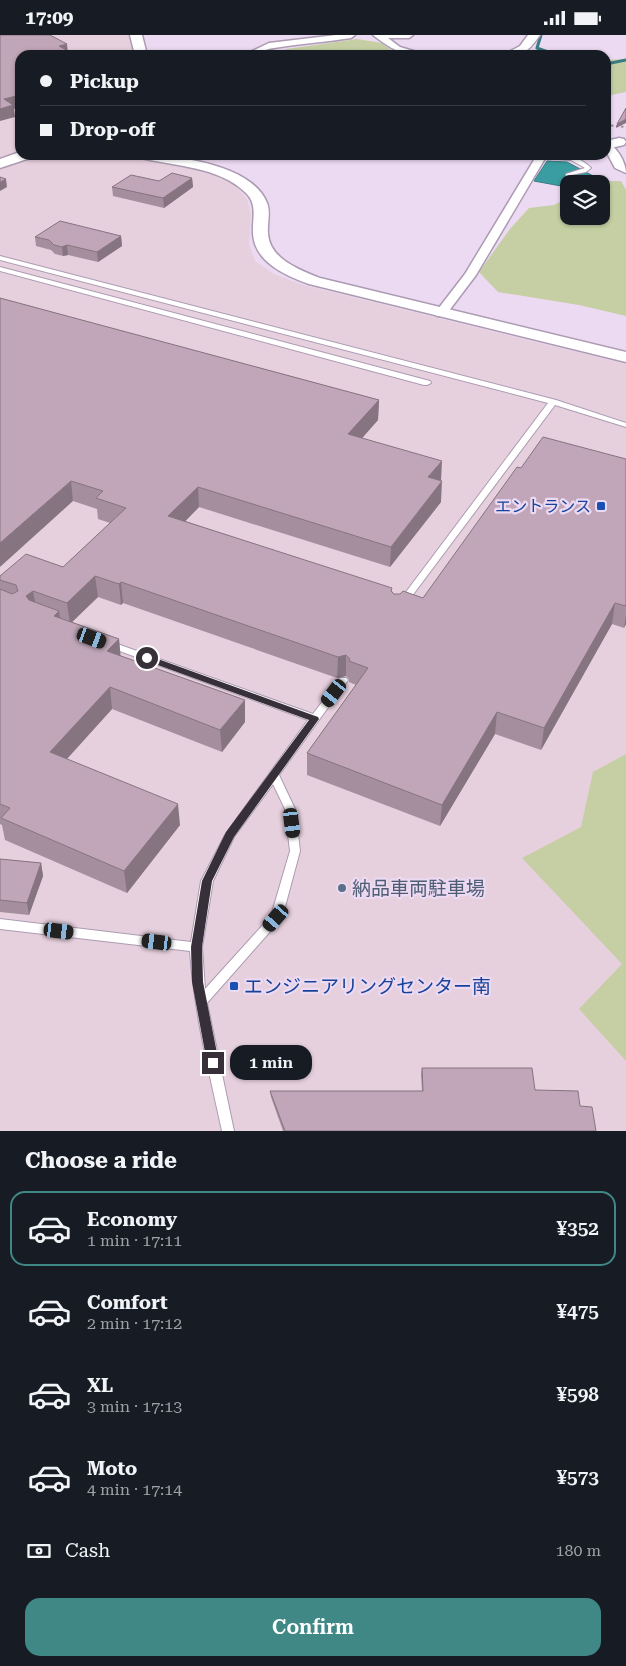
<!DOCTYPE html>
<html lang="en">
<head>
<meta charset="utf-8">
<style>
	:root { --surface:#171b24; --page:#242831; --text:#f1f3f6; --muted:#9ea1a6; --line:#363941; --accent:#408886 }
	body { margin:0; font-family:"Roboto Serif","Noto Sans JP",serif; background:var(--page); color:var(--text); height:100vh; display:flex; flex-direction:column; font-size:19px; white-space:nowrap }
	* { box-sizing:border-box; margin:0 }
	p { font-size:16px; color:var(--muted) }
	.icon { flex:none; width:28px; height:28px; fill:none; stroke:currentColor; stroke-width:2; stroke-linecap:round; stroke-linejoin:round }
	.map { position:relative; height:1096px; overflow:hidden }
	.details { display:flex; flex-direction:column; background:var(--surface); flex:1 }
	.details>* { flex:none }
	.top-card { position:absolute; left:15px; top:15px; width:596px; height:110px; border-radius:15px; box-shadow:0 1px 4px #0004; display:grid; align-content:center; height:110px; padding:0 25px; background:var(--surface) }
	.tools { position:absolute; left:560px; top:140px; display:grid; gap:10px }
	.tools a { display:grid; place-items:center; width:50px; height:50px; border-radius:10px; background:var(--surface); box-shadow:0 1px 4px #0004; font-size:25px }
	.end { position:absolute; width:22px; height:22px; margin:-11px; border:6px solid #373039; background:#fff; box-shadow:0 0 0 2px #fff }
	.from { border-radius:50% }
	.bubble { position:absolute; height:35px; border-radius:15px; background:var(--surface); box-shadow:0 1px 4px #0004; font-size:16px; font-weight:600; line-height:35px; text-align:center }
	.car { position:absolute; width:15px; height:30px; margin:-15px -8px; border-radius:6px; box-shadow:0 0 4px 1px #0007; background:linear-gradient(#222 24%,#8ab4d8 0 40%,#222 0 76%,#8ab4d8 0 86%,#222 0) }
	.top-card b { display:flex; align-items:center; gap:18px; height:48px; font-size:19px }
	.top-card b+b { border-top:1px solid var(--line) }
	.top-card i { width:12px; height:12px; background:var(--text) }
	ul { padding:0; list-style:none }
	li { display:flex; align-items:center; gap:15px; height:75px; margin:0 10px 8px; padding:0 15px; border:2px solid transparent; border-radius:15px }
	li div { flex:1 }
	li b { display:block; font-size:19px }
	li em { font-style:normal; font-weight:600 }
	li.on { border-color:var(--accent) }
	li>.icon { width:45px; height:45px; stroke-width:1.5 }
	h2 { padding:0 25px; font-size:22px; line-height:60px }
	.pay { display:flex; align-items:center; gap:12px; height:55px; padding:0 25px; font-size:19px }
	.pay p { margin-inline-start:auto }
	.primary-button { display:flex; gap:10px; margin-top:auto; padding:10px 25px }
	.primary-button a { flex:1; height:58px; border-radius:15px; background:var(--accent); color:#fff; font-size:20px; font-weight:600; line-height:58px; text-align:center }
	.status { display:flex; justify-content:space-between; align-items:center; height:35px; padding:0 25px; background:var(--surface); direction:ltr }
	.status svg { height:14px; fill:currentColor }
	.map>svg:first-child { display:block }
	.industrial { fill:#e6d0dd }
	.green { fill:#c5cfa3 }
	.water { fill:#3a9da1; stroke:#397c82 }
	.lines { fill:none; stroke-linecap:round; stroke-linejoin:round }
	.stream { stroke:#397c82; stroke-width:3 }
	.service-casing { stroke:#ac9bb2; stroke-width:2 }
	.minor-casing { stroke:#ac9bb2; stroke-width:3 }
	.tertiary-casing { stroke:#ac9bb2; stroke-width:3 }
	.path { stroke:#9b8d9f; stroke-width:2; stroke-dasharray:2.5 2.5; stroke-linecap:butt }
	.service { fill:#fff; fill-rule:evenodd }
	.minor { fill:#fff; fill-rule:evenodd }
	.tertiary { fill:#fff; fill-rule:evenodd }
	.wall { fill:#a58f9e }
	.shaded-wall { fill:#867481 }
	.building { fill:#c0a6b8; stroke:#867481 }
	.route { fill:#373039 }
	.transit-dot { fill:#1a4fb4; stroke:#ecd9f2; stroke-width:2 }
	.service-dot { fill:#5c6f8a; stroke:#ecd9f2; stroke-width:2 }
	.labels { text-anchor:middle; stroke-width:4.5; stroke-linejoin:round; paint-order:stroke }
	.transit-label { font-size:16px; fill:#164399; stroke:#ecd9f2; text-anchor:end }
	.near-service-label { font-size:19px; fill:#4e5e75; stroke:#ecd9f2; text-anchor:start }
	.near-transit-label { font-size:19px; fill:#164399; stroke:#ecd9f2; text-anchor:start }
</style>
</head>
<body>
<div class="status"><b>17:09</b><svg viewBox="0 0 49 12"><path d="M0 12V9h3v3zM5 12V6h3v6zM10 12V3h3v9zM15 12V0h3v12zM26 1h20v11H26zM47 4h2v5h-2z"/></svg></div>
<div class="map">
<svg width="626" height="1096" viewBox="0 0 626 1096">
	<rect width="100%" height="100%" fill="#ecd9f2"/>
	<path class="industrial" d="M0,0h129l6,20h-115v100h111l80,19 19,7 9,8 8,10 4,15 -2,30 6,17 19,13 29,11 323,79v767h-626z"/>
	<path class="green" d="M357,4l25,4 13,10 10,2h-135l17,-6z
		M626,24v33l-20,4v-36z
		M598,146h23l5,9v126l-47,-11 -81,-13 -19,-20 31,-43 19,-21 25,-3 15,-8v19h32v-32h-7z
		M626,719v307l-47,-52 43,-45 -100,-106 59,-31 12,-55z"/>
	<path class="water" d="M547,126l20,1 28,15 -34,9 -27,-5z"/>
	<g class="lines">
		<path class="stream" d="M541,0l-4,13 19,7
			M606,29l20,-4"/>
		<g class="service-casing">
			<path id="service" d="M540,120c18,0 38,-1 51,13l-5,4 -20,4v-2l19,-6 -14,-8 -33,-2 -1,-1z
				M0,221l556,144 70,23v4l-71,-22 -149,199h-6l-1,-2 1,-2 148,-197 -548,-143z
				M0,232l430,114 1,2 -4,2h-3l-424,-114z
				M109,606l204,73 27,-36h6l2,2 -69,95 16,34 5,42 -18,67 -75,85 27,128h-12c-13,-60 -28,-119 -32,-180l-190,-22v-10l191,23 10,-61 24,-46 83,-115 -202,-74 -2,-2zM273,749l12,25 5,42 -19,65 -66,73 -3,-42 11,-66 21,-44z"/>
		</g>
		<g class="minor-casing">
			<path id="minor" d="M336,0h19l-4,3c-26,4 -52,6 -77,10 -13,2 -16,7 -30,7l25,-12z
				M373,0h40l-4,3h-21l12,9 27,8c-27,0 -34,-5 -54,-20z
				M606,107c11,4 20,21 20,31l-11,-5 -9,-17z
				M534,120h10v5l-68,115 -31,41h-8l-2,-3 30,-39 69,-114z"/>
		</g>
		<g class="tertiary-casing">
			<path id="tertiary" d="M130,0h12l5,20h-12z
				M528,0h12c-12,17 -16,20 -37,20l17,-9z
				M619,103l5,1 2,3 -2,3 -18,4v-8z
				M20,117v3h12l-2,3 -30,10v-9z
				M139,120c36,0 113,9 128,48 4,10 0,20 1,30 1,26 32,37 52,45l306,74v10l-317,-78c-23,-8 -55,-22 -56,-51 -1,-14 5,-28 -7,-40 -26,-26 -71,-27 -105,-35z"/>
		</g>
		<path class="path" d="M606,90l20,2"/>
		<use href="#service" class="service"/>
		<use href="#minor" class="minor"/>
		<use href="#tertiary" class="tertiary"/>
	</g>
	<path class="wall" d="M192,143l1,9 -29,21 -51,-12 -1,-9z
		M121,201l1,10 -24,16 -30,-7 -5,1 -8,-2 -4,-4 -15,-4 -1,-9z
		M0,263l379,102 -1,20 -16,18 78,43 1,21 -51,65 -191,-60 -14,14 207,70 2,3 29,4 98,-130 105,-9v165l-2,4 -12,-4 -71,126 -46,-16 -55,92 -133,-51v-22l49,-68 -7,-3v-3l-3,-3 -9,2 -214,-75 -2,2 -23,-8 -26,25 47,17 1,17 125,66 -23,30 -110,-43 -45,50 113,66 -53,68 -122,-53 -3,-15 -2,-1v-248l63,-9 47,-44 -12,-4 -1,-10 -24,-8z
		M0,824l41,4 2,13 -14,39 -29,-3z
		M422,1033l113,22 45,16 16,25h-313l-12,-34 -1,-6h152l-1,-17z"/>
	<path class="shaded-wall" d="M67,9l1,10 4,-1v2h-12l-1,-9z
		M20,60v12l-6,2 1,8 -15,4v-12l4,-10z
		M626,84v4l-10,5 1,-4z
		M192,143l1,9 -29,21 -1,-10z
		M6,144l1,8 -7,4v-9z
		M121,201l1,10 -24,16 -1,-10z
		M67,210l1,10 -5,1 -1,-9z
		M379,365l-1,20 -30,34v-20z
		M442,426l-1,20 -13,-4z
		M71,446l2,20 -73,66v-24z
		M442,446l-1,21 -51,65 1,-20z
		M198,452l1,20 -29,30 -2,-21z
		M95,541l3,21 -28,27 -3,-21z
		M121,547l2,21 -2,2 -2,-21z
		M33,556l4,21 -11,-16z
		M615,568l-3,21 -71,126 3,-22z
		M59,576l3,21 -8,-16z
		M626,580v9l-2,4z
		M119,604l2,21 -14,-9z
		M346,620v21l-9,2 1,-21z
		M110,652l2,22 -58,64 -4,-21z
		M245,665v22l-23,30 -2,-22z
		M497,677l-2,22 -55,92 2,-21z
		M178,769l2,21 -53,68 -3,-22z
		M41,828l2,13 -14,39 -2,-12z"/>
	<path class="building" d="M0,0h50l17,9 -8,2 13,7 -9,2h-43v40l-16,4 9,6 -13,4z
		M626,73v11l-9,5z
		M172,138l20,5 -29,20 -51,-11 19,-12 28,6z
		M0,142l6,2 -6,3z
		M60,186l61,15 -24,16 -30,-7 -5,2 -8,-2 -5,-5 -14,-3z
		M0,263l379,102 -31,34 94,27 -14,16 14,4 -51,66 -193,-60 -30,29 224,72 -1,3 3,3h6l3,-3 20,7 94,-131 4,1 22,-31 83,22v147l-11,-3 -71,125 -47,-16 -55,93 -135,-52 61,-85 -19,-7 1,-2 -4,-4 -8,2 -217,-75 -2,2 -24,-8 -28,27 -34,-12 -7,5 3,4 30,11 -5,5 65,23 -12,12 138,49 -25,30 -110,-43 -60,65 128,52 -54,67 -123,-53 9,-10 -10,-4v-215l12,5 6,-3 -2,-6 -16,-5v-4l26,-22 37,13 63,-59 -30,-10 7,-7 -32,-10 -71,62z
		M0,824l41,4 -14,40 -27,-3z
		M422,1033h110l3,22 43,1 2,15 12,1 4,24h-311l-15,-40h153z"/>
	<path class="route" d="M147,620l171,62 1,2 -85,118 -22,44 -10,66 1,35 16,81 -2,4 -4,2 -4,-2 -2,-4 -15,-81 -1,-35 11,-66 24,-49 83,-112 -165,-60 -1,-2z"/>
	<g class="transit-dot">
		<rect x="596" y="466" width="10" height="10" rx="2.5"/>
		<rect x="229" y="946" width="10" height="10" rx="2.5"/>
	</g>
	<circle class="service-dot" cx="342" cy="853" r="5"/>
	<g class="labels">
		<g class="transit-label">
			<text x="591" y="477">エントランス</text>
		</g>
		<g class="near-service-label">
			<text x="352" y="860">納品車両駐車場</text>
		</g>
		<g class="near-transit-label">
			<text x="244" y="958">エンジニアリングセンター南</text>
		</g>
	</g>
</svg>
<div class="tools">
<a><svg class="icon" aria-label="layers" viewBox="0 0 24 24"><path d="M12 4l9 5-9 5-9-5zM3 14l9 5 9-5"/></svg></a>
</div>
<i class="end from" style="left:147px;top:623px"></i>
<i class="end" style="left:213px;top:1028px"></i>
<div class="bubble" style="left:230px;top:1010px;width:82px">1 min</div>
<i class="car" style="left:92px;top:603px;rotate:110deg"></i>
<i class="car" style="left:334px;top:658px;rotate:217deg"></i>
<i class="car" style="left:292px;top:788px;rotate:173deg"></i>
<i class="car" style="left:276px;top:883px;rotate:221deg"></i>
<i class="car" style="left:59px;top:896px;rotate:97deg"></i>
<i class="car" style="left:157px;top:907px;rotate:277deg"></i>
<div class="top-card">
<b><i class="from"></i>Pickup</b>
<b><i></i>Drop-off</b>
</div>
</div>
<section class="details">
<h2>Choose a ride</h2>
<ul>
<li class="on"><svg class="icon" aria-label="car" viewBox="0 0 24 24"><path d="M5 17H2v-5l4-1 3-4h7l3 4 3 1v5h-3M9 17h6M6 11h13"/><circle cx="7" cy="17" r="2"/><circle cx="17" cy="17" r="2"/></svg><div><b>Economy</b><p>1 min · 17:11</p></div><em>¥352</em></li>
<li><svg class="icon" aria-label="car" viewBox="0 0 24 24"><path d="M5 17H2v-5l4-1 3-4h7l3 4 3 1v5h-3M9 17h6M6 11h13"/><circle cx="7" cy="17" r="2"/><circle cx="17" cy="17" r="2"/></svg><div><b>Comfort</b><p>2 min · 17:12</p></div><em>¥475</em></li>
<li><svg class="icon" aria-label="car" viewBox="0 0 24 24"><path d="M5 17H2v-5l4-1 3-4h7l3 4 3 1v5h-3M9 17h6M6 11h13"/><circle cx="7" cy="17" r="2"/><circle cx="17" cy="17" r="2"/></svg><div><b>XL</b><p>3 min · 17:13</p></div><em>¥598</em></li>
<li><svg class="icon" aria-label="car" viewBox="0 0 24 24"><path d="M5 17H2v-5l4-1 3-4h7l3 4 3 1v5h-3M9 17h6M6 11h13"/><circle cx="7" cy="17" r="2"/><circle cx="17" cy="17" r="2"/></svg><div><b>Moto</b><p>4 min · 17:14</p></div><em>¥573</em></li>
</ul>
<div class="pay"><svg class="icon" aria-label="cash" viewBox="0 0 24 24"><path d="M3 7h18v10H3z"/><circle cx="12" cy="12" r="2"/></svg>Cash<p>180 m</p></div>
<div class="primary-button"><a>Confirm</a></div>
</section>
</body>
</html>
